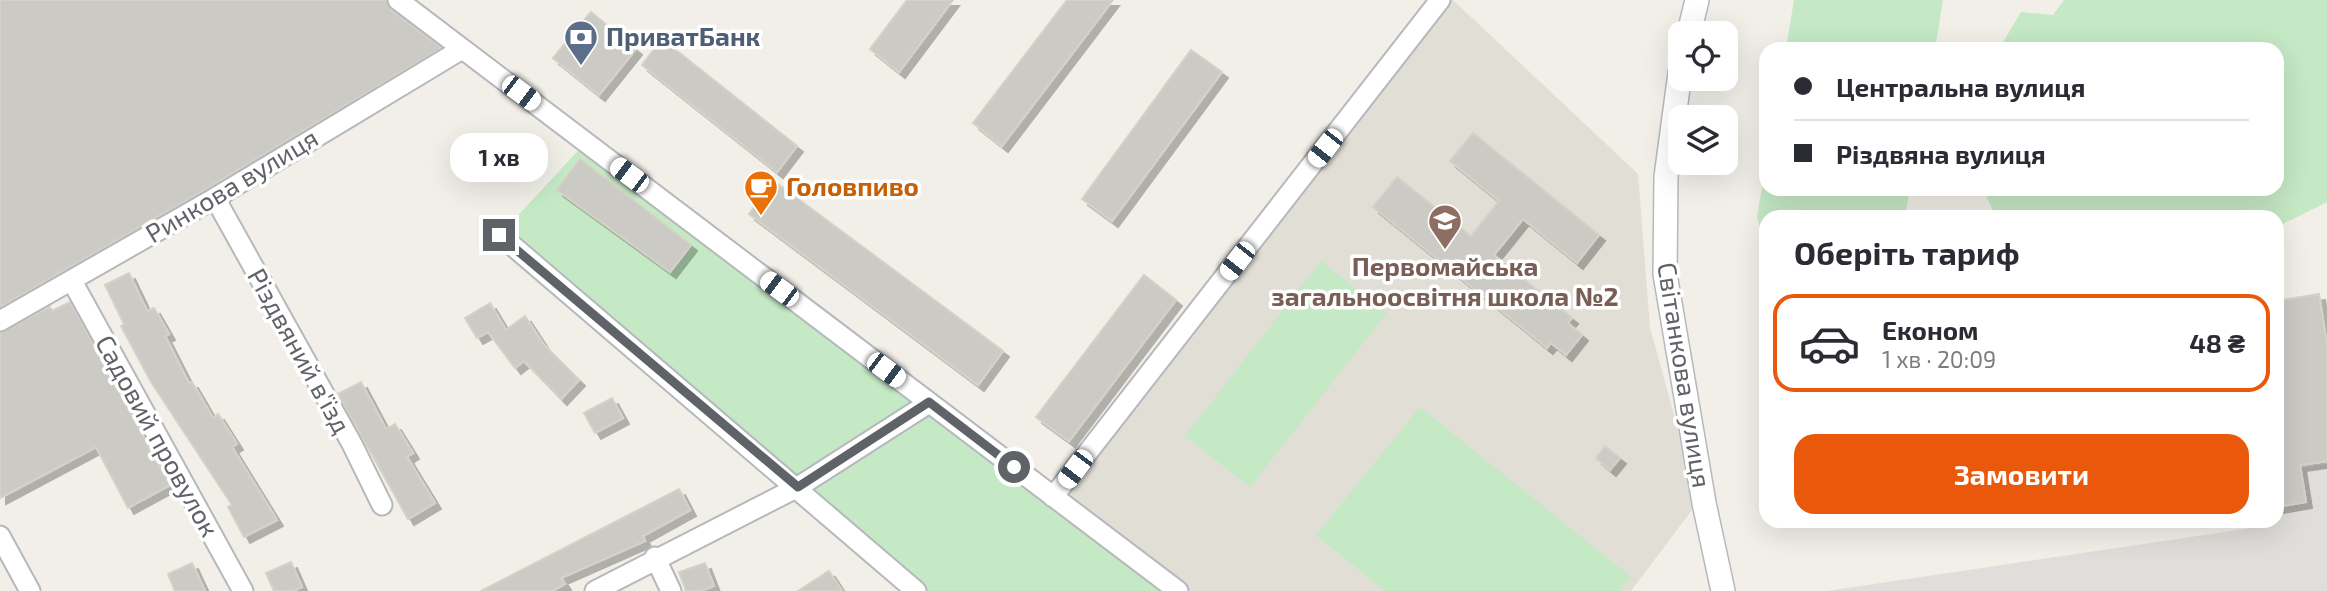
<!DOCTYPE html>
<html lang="uk">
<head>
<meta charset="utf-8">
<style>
	:root { --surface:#fff; --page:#f7f7f7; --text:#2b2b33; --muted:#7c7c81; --line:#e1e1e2; --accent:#ea580c }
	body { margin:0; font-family:"Exo 2",sans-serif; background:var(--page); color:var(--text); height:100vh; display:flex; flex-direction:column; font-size:26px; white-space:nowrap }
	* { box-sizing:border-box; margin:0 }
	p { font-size:23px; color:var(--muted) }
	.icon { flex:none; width:38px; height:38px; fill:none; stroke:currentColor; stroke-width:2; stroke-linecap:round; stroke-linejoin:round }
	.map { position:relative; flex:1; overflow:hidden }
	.side { position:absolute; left:1759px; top:210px; width:525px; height:318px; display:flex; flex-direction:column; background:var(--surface); border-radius:21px; box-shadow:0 7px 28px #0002 }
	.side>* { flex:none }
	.hud { position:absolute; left:1759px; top:42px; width:525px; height:154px; border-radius:21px; box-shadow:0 7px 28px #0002; display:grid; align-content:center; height:154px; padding:0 35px; background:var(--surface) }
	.fabs { position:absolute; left:1668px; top:21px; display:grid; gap:14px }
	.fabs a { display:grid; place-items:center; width:70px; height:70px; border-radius:14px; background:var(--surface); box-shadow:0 7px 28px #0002; font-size:35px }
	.end { position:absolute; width:32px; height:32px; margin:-16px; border:9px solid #5f6368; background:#fff; box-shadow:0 0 0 4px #fff }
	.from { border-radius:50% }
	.bubble { position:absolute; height:49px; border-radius:21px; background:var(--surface); box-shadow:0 7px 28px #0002; font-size:23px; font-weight:700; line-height:49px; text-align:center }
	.car { position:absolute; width:21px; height:42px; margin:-21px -10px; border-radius:9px; box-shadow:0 0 5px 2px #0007; background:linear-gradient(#fff 24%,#345 0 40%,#fff 0 76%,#345 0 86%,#fff 0) }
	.hud b { display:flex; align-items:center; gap:24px; height:66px; font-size:26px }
	.hud b+b { border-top:2px solid var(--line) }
	.hud i { width:18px; height:18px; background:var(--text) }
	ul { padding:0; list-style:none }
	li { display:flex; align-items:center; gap:21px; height:98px; margin:0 14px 10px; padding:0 21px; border:4px solid transparent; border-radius:21px }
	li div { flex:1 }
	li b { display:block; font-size:26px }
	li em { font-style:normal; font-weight:700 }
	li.selected { border-color:var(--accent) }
	li>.icon { width:63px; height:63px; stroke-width:1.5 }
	h2 { padding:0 35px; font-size:32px; line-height:84px }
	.action { display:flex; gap:14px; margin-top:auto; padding:14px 35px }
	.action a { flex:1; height:80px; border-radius:21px; background:var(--accent); color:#fff; font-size:28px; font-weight:700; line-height:80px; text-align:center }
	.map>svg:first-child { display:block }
	.industrial { fill:#e0deda }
	.education { fill:#e1ded6 }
	.green { fill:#c5e8c5 }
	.building { fill:#cccac5; stroke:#d6d1c6; stroke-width:2; filter:url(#shadow) }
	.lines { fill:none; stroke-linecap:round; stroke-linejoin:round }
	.minor-casing { stroke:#b5b8bc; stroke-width:23 }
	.tertiary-casing { stroke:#b5b8bc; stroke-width:26 }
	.minor { stroke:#fff; stroke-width:19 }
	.tertiary { stroke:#fff; stroke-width:23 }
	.route { stroke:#5f6368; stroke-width:9 }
	.labels { text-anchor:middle; stroke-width:7; stroke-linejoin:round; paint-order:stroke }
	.service-label { font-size:26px; font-weight:bold; fill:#4e5e75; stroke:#fff; text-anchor:start }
	.street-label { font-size:26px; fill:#5f6368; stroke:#fff }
	.food-label { font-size:26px; font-weight:bold; fill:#c56008; stroke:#fff; text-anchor:start }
	.education-label { font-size:26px; font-weight:bold; fill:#785e54; stroke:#fff }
</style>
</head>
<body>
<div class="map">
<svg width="2327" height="591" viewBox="0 0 2327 591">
	<defs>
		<filter id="shadow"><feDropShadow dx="6" dy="6" stdDeviation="0" flood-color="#0004"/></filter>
	</defs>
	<rect width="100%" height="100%" fill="#f1efe8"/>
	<path class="industrial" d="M2327,464v127h-500l424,-63 -1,-6h27v-51z"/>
	<path class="education" d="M1440,0h13l185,174 12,154 48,174 -67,89h-454l-124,-94z"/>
	<path class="green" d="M1794,0h149l-8,49h-149z
		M2064,0h263v202l-50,25v-10h-281l-13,-28h294v-140h-278l22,-37 32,3z
		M586,142l592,449h-258l-420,-356z
		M1766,164v25h144l-5,28h-139v31l-9,-31z
		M1321,261l66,52 -137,174 -65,-51z
		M1420,407l211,170 -11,14h-235l-69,-56z"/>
	<path class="building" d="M0,0h386l5,10 50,38 -232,139 -209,120z
		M907,0h46l-54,72 -29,-23z
		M1067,0h46l-111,146 -29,-23z
		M591,12l45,37 -37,46 -46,-37z
		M662,39l135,107 -20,26 -135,-107z
		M1191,50l31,22 -110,149 -30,-22z
		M1473,133l126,102 -22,28 -54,-44 -29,36 78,63 -4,5 14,12 -16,20 -15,-12 -4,5 -174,-141 24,-30 74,59 28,-35 -49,-40z
		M580,159l111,86 -21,27 -113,-82z
		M774,181l229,170 -25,34 -229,-171z
		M129,273l18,38 7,-3 15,26 -4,2 24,47 3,-1 21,36 5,-4 19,30 -5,3 45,73 -33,17 -16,-30 4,-2 -81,-123 -30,-56 3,-2 -19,-39z
		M1144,275l32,25 -107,141 -33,-24z
		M2319,294l8,52v115l-27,4 6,37 -29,5v-19l6,-1 -6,-36v-150z
		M70,302l100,183 -42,23 -32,-61 -96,51v-165l50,-26 2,4z
		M490,303l16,27 19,-14 19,29 35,35 -18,19 -37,-38 -9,7 -27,-36 -11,6 -12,-20z
		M361,382l25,47 9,-5 18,29 -6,4 28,46 -27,16 -70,-125z
		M612,398l11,20 -28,15 -11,-20z
		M1605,446l15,12 -10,12 -14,-12z
		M679,489l11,21 -47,26 2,5 -84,37 4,6 -13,7h-71z
		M291,562l11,25 -9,4h-19l-8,-18z
		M192,563l13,28h-30l-7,-17z
		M705,563l9,23 -13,5h-15l-7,-19z
		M829,571l13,20h-44z"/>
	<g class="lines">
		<g class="minor-casing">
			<path id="minor" d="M398,0l780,591
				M215,198l137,246 30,61
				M500,235l416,356
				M72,281l171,310
				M0,321l215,-123 247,-149
				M1053,497l387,-497
				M0,536l30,55
				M655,557l16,34
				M595,591l203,-104 131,-84"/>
		</g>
		<g class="tertiary-casing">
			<path id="tertiary" d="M1689,33l8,-33
				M1680,73l-14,104 -1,97 39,229 19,88"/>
		</g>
		<use href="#minor" class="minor"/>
		<use href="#tertiary" class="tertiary"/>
	</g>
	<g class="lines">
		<path class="route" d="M499,235l299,252 131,-85 85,65"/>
	</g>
	<defs>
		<g id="bank-pin" transform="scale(1.75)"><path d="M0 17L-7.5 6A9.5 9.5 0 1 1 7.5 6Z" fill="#5c6f8a" stroke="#fff"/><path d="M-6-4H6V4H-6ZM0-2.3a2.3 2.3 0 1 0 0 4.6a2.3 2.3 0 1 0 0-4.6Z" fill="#fff"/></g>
		<g id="cafe-pin" transform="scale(1.75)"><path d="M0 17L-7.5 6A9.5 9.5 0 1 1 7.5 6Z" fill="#e8710a" stroke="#fff"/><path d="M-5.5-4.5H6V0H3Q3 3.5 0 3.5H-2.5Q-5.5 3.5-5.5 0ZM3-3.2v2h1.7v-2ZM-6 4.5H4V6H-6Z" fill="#fff"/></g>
		<g id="school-pin" transform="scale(1.75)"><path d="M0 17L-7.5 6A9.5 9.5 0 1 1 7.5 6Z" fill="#8d6e63" stroke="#fff"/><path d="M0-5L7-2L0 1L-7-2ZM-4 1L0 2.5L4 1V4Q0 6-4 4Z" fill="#fff"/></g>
	</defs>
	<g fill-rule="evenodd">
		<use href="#bank-pin" x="581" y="37"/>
		<use href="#cafe-pin" x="761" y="187"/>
		<use href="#school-pin" x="1445" y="221"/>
	</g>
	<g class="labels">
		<g class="service-label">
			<text x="606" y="46">ПриватБанк</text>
		</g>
		<g class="street-label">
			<text transform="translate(232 186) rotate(-31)" y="9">Ринкова вулиця</text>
			<text transform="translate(299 351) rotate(61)" y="9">Різдвяний в'їзд</text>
			<text transform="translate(1684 375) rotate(81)" y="9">Світанкова вулиця</text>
			<text transform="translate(157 436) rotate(61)" y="9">Садовий провулок</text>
		</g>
		<g class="food-label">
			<text x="786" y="196">Головпиво</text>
		</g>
		<g class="education-label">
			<text x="1445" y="276">Первомайська<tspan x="1445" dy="30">загальноосвітня школа №2</tspan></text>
		</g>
	</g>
</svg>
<div class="fabs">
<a><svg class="icon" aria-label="locate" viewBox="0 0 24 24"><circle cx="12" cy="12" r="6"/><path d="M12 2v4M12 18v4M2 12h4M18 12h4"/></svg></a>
<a><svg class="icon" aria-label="layers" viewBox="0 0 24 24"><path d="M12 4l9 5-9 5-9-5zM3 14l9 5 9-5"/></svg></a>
</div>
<i class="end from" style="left:1014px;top:467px"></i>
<i class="end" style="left:499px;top:235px"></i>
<div class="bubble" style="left:450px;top:133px;width:98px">1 хв</div>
<i class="car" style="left:521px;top:93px;rotate:127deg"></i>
<i class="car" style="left:1325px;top:148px;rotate:218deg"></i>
<i class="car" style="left:629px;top:175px;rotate:307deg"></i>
<i class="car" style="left:1237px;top:261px;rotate:218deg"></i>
<i class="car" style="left:779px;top:289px;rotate:307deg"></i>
<i class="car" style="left:886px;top:370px;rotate:127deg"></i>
<i class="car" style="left:1075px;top:469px;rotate:217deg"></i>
<div class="hud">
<b><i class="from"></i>Центральна вулиця</b>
<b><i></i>Різдвяна вулиця</b>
</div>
<section class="side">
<h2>Оберіть тариф</h2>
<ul>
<li class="selected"><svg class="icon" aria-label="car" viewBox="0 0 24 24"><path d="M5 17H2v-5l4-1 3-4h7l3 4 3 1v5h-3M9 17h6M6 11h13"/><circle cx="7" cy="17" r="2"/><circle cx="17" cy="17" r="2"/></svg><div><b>Економ</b><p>1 хв · 20:09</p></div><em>48 ₴</em></li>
</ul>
<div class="action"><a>Замовити</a></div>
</section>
</div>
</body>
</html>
